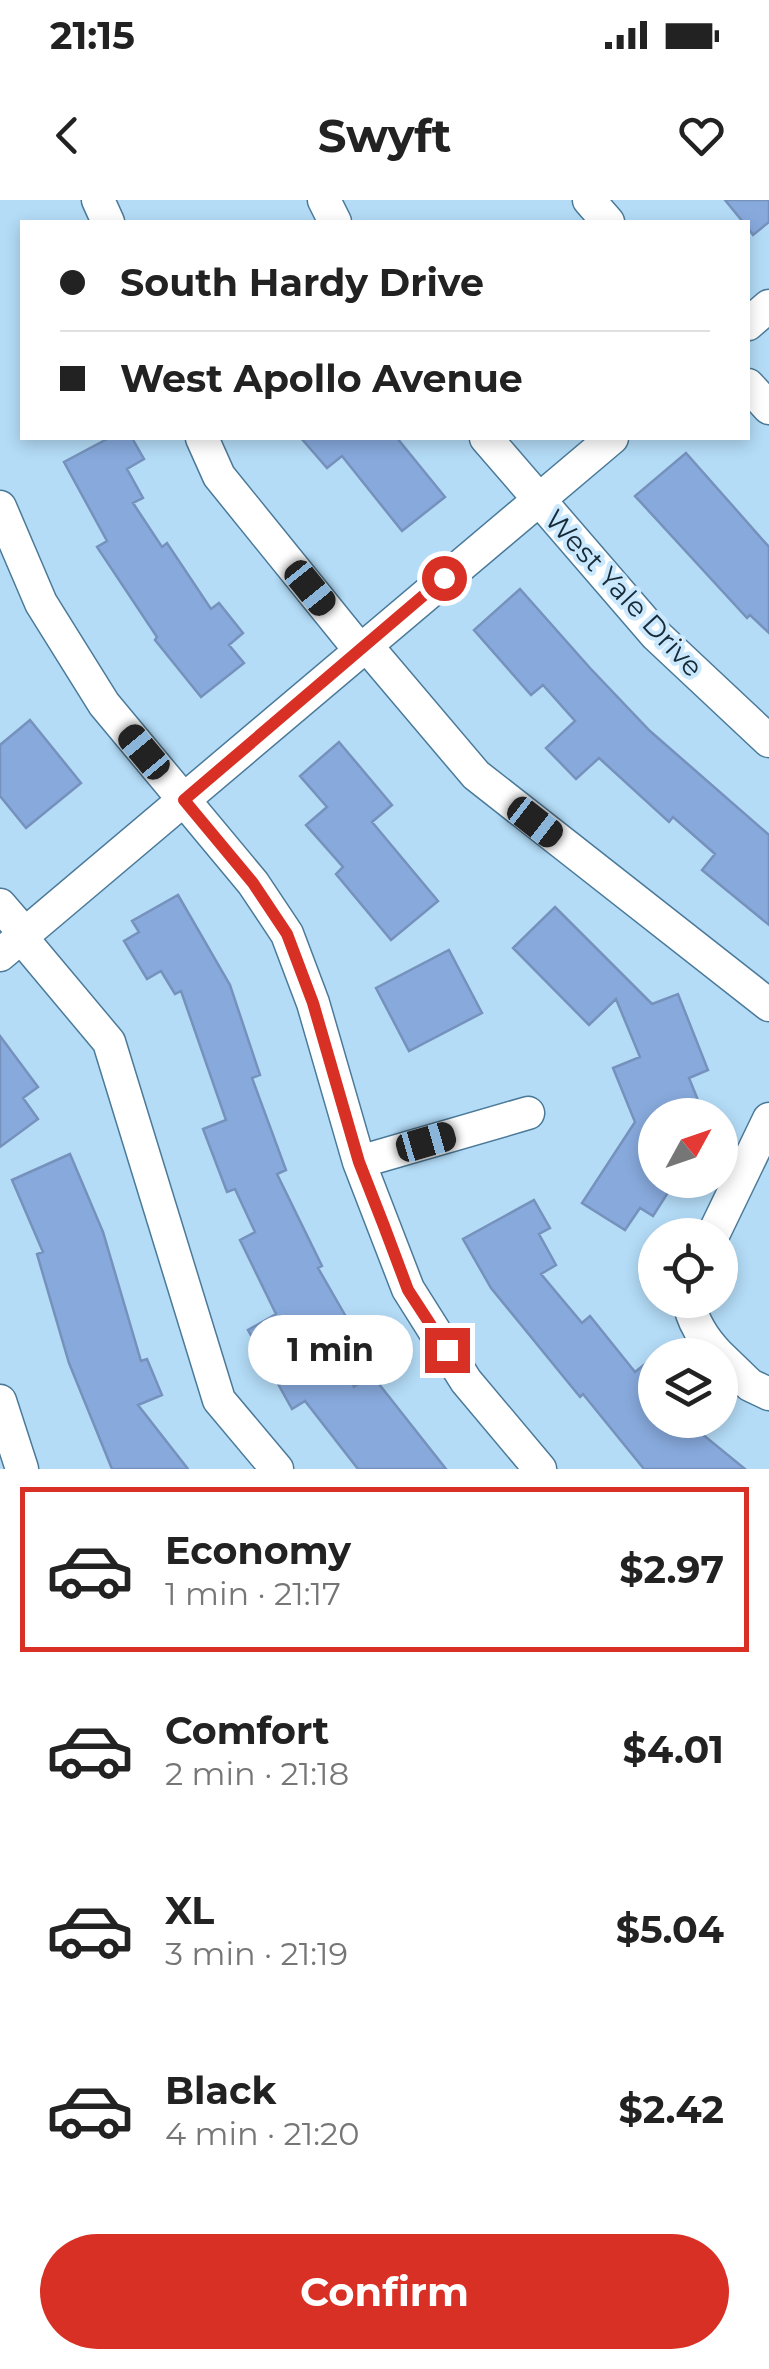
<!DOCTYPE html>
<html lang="en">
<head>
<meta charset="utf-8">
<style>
	:root { --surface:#fff; --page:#f6f6f6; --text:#222; --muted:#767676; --line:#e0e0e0; --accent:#d93025 }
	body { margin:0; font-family:Montserrat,sans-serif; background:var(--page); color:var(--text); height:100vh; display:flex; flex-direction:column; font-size:38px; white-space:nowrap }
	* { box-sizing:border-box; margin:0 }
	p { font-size:32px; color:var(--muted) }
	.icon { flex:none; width:55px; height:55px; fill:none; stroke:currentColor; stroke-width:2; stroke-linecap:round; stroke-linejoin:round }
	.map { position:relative; height:1269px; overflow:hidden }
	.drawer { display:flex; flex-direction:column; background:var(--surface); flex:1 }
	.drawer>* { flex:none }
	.top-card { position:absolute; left:20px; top:20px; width:730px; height:220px; border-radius:0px; box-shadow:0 5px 15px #0003; display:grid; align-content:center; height:220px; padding:0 40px; background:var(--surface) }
	.needle { width:65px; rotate:50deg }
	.buttons { position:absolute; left:638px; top:898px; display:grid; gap:20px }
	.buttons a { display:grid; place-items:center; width:100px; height:100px; border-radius:50%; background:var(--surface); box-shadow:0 5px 15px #0003; font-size:50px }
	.end { position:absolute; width:45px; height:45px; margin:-22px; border:12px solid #d93025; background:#fff; box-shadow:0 0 0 5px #fff }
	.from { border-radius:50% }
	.bubble { position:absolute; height:70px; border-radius:35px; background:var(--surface); box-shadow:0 5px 15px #0003; font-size:32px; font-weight:700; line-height:70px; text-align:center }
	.car { position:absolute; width:30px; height:60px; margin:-30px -15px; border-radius:12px; box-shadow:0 0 8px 2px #0007; background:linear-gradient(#222 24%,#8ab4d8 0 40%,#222 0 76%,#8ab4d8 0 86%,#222 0) }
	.top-card b { display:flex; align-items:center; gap:35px; height:95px; font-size:38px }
	.top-card b+b { border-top:2px solid var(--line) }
	.top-card i { width:25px; height:25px; background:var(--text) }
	ul { padding:18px 0 0; list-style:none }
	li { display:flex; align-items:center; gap:30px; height:165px; margin:0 20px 15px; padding:0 20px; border:5px solid transparent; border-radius:0px }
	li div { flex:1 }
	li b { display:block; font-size:38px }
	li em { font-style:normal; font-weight:700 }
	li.current { border-color:var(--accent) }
	li>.icon { width:90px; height:90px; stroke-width:1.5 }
	.primary-button { display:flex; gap:20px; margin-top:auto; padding:20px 40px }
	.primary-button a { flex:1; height:115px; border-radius:60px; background:var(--accent); color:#fff; font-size:40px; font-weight:700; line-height:115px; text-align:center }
	.status { display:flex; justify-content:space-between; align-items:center; height:70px; padding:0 50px; background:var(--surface); direction:ltr }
	.status svg { height:28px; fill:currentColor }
	header { display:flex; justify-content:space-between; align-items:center; height:130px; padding:0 40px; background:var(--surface); font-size:45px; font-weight:700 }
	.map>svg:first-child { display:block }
	.building { fill:#87a9dc; stroke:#7692bc; stroke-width:2.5 }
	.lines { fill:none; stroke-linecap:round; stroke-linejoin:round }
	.minor-casing { stroke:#4b7a99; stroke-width:35 }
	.minor { stroke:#fff; stroke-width:32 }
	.route { stroke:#d93025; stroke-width:12 }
	.labels { text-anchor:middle; stroke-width:8; stroke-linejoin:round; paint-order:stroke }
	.street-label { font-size:28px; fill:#162a37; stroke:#cae8fd }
</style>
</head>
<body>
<div class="status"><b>21:15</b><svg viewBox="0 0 49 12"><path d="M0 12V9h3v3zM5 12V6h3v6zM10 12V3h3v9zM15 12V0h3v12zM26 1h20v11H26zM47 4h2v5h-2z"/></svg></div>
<header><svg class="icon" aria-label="back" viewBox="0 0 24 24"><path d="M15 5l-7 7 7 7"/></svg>Swyft<svg class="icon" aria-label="heart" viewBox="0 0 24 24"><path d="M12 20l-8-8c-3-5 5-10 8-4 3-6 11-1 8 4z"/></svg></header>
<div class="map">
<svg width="769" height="1269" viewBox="0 0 769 1269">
	<rect width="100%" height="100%" fill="#b4dcf7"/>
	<path class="building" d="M725,0h44v22l-16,13 -5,-7v-6h-5z
		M109,238h23l12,21 -17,10 16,29 -10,5 29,44 5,-4 44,66 8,-6 24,30 -14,12 15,18 -43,34 -46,-57 2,-3 -60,-90 10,-6 -43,-79z
		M301,238h96l48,59 -43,34 -60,-75 -15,12z
		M686,253l83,94v86l-19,-18 -3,3 -112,-122z
		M520,389l70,79 60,63 119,104v90l-67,-55 13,-16 -42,-37 -4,5 -70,-64 -23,21 -30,-31 29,-27 -32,-36 -12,10 -57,-65z
		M30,520l51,63 -55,45 -26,-32v-51z
		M339,542l53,63 -20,17 66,79 -47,39 -55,-66 7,-7 -37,-42 21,-18 -27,-31z
		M178,695l52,90 30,90 -8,3 34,92 -9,4 45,92 -4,2 31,54 -24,14 29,51 17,-13 75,95h-88l-53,-68 -13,8 -44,-79 28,-16 -36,-74 15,-8 -20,-43 -8,3 -24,-63 23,-9 -45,-129 -6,3 -14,-23 -14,8 -23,-38 15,-9 -7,-11z
		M555,707l97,97 26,-10 30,76 -19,8 15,37h-49v65h21l-23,36 -13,-8 -15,22 -43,-27 53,-81 -22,-54 27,-11 -24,-58 -27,26 -76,-77z
		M449,750l33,63 -73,38 -33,-63z
		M0,836l38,51 -15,11 15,21 -38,28z
		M70,954l33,78 38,129 6,-2 15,36 -24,10 50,64h-76l-43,-106 -32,-109 6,-2 -31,-72z
		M534,1000l16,28 -11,6 17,31 -15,9 41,49 8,-7 45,56 20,-16v64h30l60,49h-101l-61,-75 -3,3 -89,-109 -28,-49z"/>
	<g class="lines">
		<g class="minor-casing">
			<path id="minor" d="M98,0l10,22
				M324,0l11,22
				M589,0l19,22
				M748,124l21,-18
				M748,185l21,23
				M202,238l17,38 140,173
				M486,238l170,197 113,106
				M0,307l41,96 63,101 149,179 34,51 26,69 46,159 49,127 58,92 74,88
				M365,444l111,131 293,230
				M0,705l25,29
				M21,737l88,105 110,358 58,69
				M0,755l612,-517
				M359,962l169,-49
				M713,1035l56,-116
				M689,1100c2,20 16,41 30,55
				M720,1156l30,29 19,9
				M0,1201l22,68"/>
		</g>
		<use href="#minor" class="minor"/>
	</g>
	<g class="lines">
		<path class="route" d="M444,378l-260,222 69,83 34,51 26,69 46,159 25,64 24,64 39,60"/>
	</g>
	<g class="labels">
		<g class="street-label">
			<text transform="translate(624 393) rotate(47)" y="10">West Yale Drive</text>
		</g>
	</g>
</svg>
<div class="buttons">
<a><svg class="needle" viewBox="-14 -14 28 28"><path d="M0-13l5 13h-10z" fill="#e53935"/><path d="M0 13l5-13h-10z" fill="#767676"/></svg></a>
<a><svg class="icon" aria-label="locate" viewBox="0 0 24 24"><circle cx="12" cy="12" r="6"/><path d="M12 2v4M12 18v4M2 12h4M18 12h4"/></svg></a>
<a><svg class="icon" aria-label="layers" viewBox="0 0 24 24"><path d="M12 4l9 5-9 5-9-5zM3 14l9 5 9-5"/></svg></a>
</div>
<i class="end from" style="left:444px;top:378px"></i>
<i class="end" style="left:447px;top:1150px"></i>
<div class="bubble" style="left:248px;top:1115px;width:165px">1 min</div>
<i class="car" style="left:310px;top:388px;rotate:141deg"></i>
<i class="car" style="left:144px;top:552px;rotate:320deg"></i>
<i class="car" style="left:535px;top:622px;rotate:128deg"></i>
<i class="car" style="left:426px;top:942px;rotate:74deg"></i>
<div class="top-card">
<b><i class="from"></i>South Hardy Drive</b>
<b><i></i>West Apollo Avenue</b>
</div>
</div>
<section class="drawer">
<ul>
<li class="current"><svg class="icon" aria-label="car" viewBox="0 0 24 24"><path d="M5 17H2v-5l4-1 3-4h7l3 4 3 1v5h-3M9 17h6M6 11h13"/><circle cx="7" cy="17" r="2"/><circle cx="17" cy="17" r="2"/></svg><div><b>Economy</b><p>1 min · 21:17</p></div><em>$2.97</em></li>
<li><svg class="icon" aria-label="car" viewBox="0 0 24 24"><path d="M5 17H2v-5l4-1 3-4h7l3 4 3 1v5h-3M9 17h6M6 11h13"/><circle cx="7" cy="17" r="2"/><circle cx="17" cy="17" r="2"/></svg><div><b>Comfort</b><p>2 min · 21:18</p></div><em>$4.01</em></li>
<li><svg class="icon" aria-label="car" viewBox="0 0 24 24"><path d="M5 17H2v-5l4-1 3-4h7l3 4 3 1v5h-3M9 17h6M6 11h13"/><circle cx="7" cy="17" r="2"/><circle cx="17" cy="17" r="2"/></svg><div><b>XL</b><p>3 min · 21:19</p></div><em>$5.04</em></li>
<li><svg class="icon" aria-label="car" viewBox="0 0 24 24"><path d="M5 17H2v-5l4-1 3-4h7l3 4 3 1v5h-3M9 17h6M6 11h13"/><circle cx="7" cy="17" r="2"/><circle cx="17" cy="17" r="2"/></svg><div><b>Black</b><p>4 min · 21:20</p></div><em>$2.42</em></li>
</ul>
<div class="primary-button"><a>Confirm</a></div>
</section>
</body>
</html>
